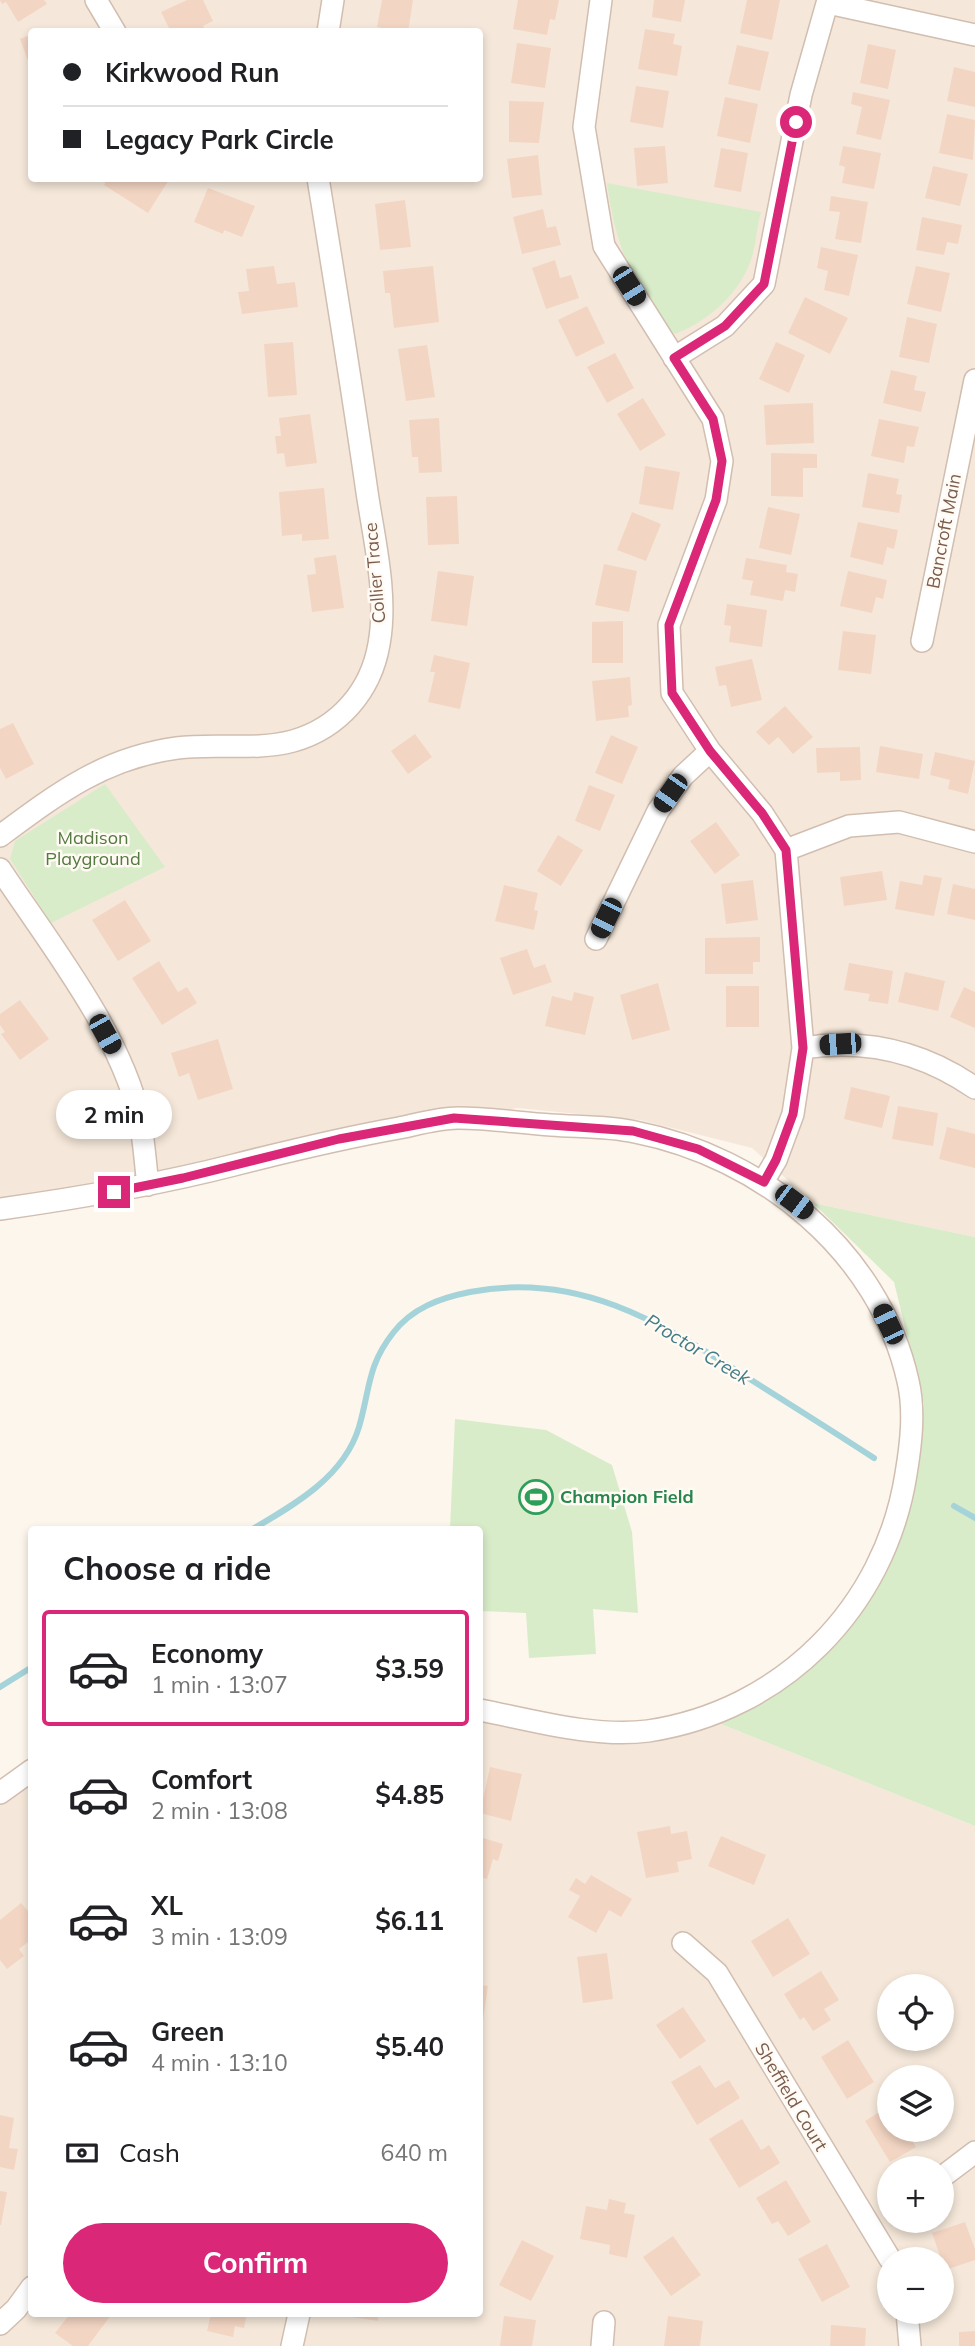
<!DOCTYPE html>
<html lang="en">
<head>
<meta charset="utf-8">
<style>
	:root { --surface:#fff; --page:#f6f6f6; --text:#202124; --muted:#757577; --line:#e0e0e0; --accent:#db2777 }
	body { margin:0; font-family:Mulish,sans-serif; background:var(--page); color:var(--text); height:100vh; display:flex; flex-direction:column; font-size:26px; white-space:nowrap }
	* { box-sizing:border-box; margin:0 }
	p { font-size:23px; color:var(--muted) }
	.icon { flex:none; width:38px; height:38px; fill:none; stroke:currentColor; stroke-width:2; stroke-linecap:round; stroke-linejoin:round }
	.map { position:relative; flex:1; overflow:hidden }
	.details { position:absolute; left:28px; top:1526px; width:455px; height:791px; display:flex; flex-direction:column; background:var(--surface); border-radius:7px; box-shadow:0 4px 10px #0003 }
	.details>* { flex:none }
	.top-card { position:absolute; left:28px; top:28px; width:455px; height:154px; border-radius:7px; box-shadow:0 4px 10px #0003; display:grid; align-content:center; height:154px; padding:0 35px; background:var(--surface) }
	.tools { position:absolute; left:877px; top:1974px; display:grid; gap:14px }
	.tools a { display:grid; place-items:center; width:77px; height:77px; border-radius:50%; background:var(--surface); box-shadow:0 4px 10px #0003; font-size:35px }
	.end { position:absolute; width:32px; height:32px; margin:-16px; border:9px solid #db2777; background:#fff; box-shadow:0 0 0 4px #fff }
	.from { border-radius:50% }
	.bubble { position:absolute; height:49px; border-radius:24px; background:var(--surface); box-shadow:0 4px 10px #0003; font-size:23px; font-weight:700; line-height:49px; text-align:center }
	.car { position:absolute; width:21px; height:42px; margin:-21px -10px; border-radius:9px; box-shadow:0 0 5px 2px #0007; background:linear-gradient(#222 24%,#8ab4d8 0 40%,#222 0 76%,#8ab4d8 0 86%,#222 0) }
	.top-card b { display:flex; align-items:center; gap:24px; height:66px; font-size:26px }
	.top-card b+b { border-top:2px solid var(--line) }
	.top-card i { width:18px; height:18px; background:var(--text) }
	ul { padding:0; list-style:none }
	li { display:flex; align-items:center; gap:21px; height:116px; margin:0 14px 10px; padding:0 21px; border:4px solid transparent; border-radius:7px }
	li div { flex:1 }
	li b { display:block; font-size:26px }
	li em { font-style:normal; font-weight:700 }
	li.selected { border-color:var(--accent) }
	li>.icon { width:63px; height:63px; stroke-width:1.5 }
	h2 { padding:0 35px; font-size:32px; line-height:84px }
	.pay { display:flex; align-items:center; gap:18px; height:77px; padding:0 35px; font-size:26px }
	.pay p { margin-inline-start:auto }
	.primary-button { display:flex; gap:14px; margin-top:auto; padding:14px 35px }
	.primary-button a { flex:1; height:80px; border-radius:42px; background:var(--accent); color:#fff; font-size:28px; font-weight:700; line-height:80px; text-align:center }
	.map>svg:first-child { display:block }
	.residential { fill:#f5e8da; fill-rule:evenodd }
	.green { fill:#d8ecc9 }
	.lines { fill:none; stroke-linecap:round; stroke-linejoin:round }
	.stream { stroke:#a5d3da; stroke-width:6 }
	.building { fill:#f3d5c3 }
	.minor-casing { stroke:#d1beb0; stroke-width:24 }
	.minor { stroke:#fff; stroke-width:21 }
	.route { stroke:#db2777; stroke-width:9 }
	.labels { text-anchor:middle; stroke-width:5; stroke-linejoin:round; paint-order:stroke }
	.street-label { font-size:18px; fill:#7a5c4d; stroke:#fffaf3 }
	.park-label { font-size:18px; fill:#537a41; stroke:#fffaf3 }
	.leisure-label { font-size:18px; font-weight:bold; fill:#27864d; stroke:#fffaf3; text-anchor:start }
	.water-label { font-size:19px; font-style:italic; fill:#437c86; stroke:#fffaf3 }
</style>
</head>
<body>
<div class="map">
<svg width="975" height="2346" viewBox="0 0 975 2346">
	<rect width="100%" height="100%" fill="#fdf6ec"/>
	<path class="residential" d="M0,0h975v1237l-162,-34 -61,-55 -112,-28 -123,-12 -517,96zM32,32h448v146h-448z
		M480,1698l125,26 91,-10 279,112v520h-975v-552l31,-23 1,543h448zM889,1986h53v53h-53zM889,2077h53v53h-53zM889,2168h53v53h-53zM889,2259h53v53h-53z"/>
	<path class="green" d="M607,183l154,29c-5,17 -5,38 -12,53 -13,32 -43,57 -74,69 -42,-38 -61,-96 -68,-151z
		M105,784l60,83 -114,56 -41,-64 5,-18z
		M813,1203l162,34v589l-279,-112 92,-31 114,-161 22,-117 -30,-123z
		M455,1419l91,11 66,35 20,67 6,81 -45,-4 3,45 -67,4 -3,-45 -46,-2v-81l-30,-1z"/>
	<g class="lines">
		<path class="stream" d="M954,1506l21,12
			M251,1530c43,-25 93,-53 108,-103 11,-37 8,-61 34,-94 19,-25 47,-35 77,-41 107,-21 188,29 275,84 43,27 86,54 129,82
			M0,1687l32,-20"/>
	</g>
	<path class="building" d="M0,0h44l3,4 -29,18 -12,-20 -4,2z
		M187,0h16l10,21 -10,5 3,6h-35l-10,-20z
		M382,0h31l-5,32 -31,-5z
		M518,0h41l-4,20 -5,-1 -3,16 -34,-6z
		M654,0h31l-4,22 -29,-5z
		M747,0h33l-8,40 -32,-7z
		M645,29l30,5 -2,10 9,2 -5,30 -39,-7z
		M32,34v35h-1l-11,-30z
		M517,43l34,5 -6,40 -34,-5z
		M868,44l28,6 -8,39 -28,-6z
		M737,45l32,7 -9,39 -32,-7z
		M954,67l21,5v35l-28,-6z
		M636,86l33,5 -6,37 -33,-6z
		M853,92l37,8 -9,40 -25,-6 6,-27 -11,-3z
		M725,97l33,7 -8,39 -33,-7z
		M509,101l35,1 -5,41 -30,-1z
		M947,114l28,6 -2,40 -34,-7z
		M665,146l3,37 -31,3 -3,-38z
		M843,146l38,7 -7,36 -32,-6 3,-16 -6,-2z
		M721,148l27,5 -7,39 -27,-5z
		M538,155l4,40 -30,3 -5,-39z
		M933,166l35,8 -8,32 -35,-8z
		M108,178h62l-22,35 -44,-28z
		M208,188l47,18 -13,31 -18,-7 -1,4 -29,-12z
		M831,196l37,6 -7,41 -26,-4 5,-27 -11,-1z
		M405,200l6,47 -31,3 -5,-46z
		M543,209l4,19 9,-2 5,19 -39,9 -9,-37z
		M922,217l40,8 -4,19 -11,-2 -3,13 -28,-5z
		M821,247l37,8 -9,41 -25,-6 4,-19 -11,-3z
		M555,260l5,18 11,-3 8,23 -33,11 -14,-41z
		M274,266l3,18 18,-2 3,25 -56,7 -4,-22 11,-1 -3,-22z
		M433,266l6,56 -45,6 -4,-35h-5l-2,-22z
		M916,266l34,7 -9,39 -34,-8z
		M805,297l43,21 -18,36 -42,-21z
		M587,306l18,37 -29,14 -18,-37z
		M907,317l30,7 -8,39 -30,-6z
		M293,342l4,53 -29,2 -4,-53z
		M776,342l29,13 -16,38 -30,-14z
		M427,345l8,52 -29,4 -8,-52z
		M615,353l19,35 -27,15 -20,-36z
		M891,370l26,6 -3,14 12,2 -5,20 -38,-9z
		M643,398l23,37 -26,16 -23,-37z
		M813,403l1,40 -48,2 -2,-40z
		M310,414l7,49 -31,4 -2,-14 -7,1 -2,-18h6l-2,-18z
		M439,418l3,54 -23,1 -1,-16h-6l-3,-37z
		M879,419l40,8 -5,20 -7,-1 -3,17 -33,-7z
		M771,453l46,1v14h-14v29l-32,-1z
		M645,466l35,6 -7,38 -34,-6z
		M868,473l31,6 -3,15 6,1 -3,18 -37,-6z
		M324,488l5,51 -27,2v-7l-20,2 -3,-44z
		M457,496l2,48 -31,1 -2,-48z
		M768,507l32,7 -9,41 -32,-7z
		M632,512l29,12 -15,37 -29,-11z
		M858,522l40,8 -4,19 -7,-2 -4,18 -33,-8z
		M336,555l8,53 -32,4 -5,-37 9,-1 -2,-16z
		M746,558l41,7 -1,7 12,2 -3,18 -10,-2 -2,11 -33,-6 3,-14 -11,-2z
		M604,564l33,7 -8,41 -34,-7z
		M438,571l36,5 -7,50 -36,-5z
		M848,571l39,9 -4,19 -7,-2 -4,16 -32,-7z
		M727,604l40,6 -5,37 -33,-5 2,-16 -7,-1z
		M623,621v42h-31v-41z
		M843,631l33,4 -5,39 -33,-4z
		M434,655l36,8 -10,46 -32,-7 7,-30h-5z
		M752,659l10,41 -31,7 -5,-22 -7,1 -4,-19z
		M630,677l2,28 -4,1 1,11 -33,4 -4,-40z
		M785,706l28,31 -20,17 -15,-17 -9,8 -13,-13z
		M13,723l21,41 -28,15 -6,-11v-39z
		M415,734l17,23 -24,17 -17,-23z
		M611,735l27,12 -16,37 -27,-11z
		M880,746l43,8 -4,25 -43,-7z
		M860,747l1,33 -21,1v-9l-23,1 -1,-25z
		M935,752l40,9 -7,33 -20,-5 2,-9 -20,-5z
		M589,785l26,10 -15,36 -25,-10z
		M716,822l24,33 -25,19 -25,-33z
		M558,835l25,15 -22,36 -24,-15z
		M882,871l5,29 -43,6 -4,-29z
		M924,875l18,3 -8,38 -39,-7 5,-28 22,4z
		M753,880l5,40 -32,4 -5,-40z
		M953,884l22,5v31l-28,-6z
		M504,885l34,8 -4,17 4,1 -4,19 -39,-9z
		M125,900l26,41 -33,20 -26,-41z
		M760,937v25h-7v12h-48v-36z
		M527,949l7,19 11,-4 7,18 -39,13 -13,-37z
		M159,961l19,31 9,-5 10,16 -35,22 -30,-47z
		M849,963l44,8 -5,33 -20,-3 2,-7 -26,-4z
		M905,972l40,9 -7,30 -40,-9z
		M658,983l12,47 -38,10 -12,-45z
		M726,986h33v41h-33z
		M964,987l11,5v36l-25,-11z
		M574,992l20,5 -9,38 -40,-9 7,-30 20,5z
		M20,1000l29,39 -29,21 -19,-26 4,-2 -5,-7v-11z
		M218,1039l15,50 -35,11 -9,-27 -10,4 -8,-24z
		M851,1087l39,9 -8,32 -38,-9z
		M898,1106l40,7 -5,33 -41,-7z
		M947,1127l28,7v34l-36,-9z
		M490,1767l32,7 -11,47 -31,-8z
		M670,1826l1,8 16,-3 5,28 -15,3 2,10 -33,6 -9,-46z
		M721,1836l45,19 -12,30 -46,-19z
		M480,1837l23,7 -5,17 -5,-2 -6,20 -7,-2z
		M591,1875l41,24 -11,18 -12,-7 -13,23 -28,-16 12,-21 -11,-6 7,-12 9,6z
		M21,1903l11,13v23l-13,10 5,7 -17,13 -7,-9v-40z
		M788,1918l22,36 -37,23 -22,-36z
		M607,1953l6,46 -30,4 -6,-46z
		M821,1971l18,29 -15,9 7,11 -18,11 -9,-14 -4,3 -16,-26z
		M480,1985l8,1 -7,48h-1z
		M683,2007l23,34 -26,18 -24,-34z
		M848,2040l26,42 -27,17 -26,-42z
		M700,2065l15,23 14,-8 11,18 -43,27 -26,-43z
		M889,2106v24h16l11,17 -26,15 -25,-41z
		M0,2115l14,3 -5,30 9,1 -4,21 -14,-3z
		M742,2119l19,31 8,-5 11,18 -41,25 -30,-49z
		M786,2180l25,42 -23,14 -10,-15 -6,3 -16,-26z
		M0,2191l7,1 -6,33h-1z
		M609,2199l17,4 -2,10 11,2 -8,43 -18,-4 1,-9 -30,-6 6,-33 21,4z
		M965,2222l10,27v11l-30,10 -13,-37z
		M673,2236l28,39 -30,21 -28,-39z
		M522,2240l32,16 -23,45 -32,-16z
		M827,2244l23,43 -28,15 -24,-43z
		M70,2314h39l2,1 -23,31h-15l-18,-13z
		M211,2314h36l-3,14 -9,-2 -2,11 -26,-6z
		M352,2314h27l-1,7 -26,-4z
		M504,2316l32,4 -4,26h-32z
		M668,2316l35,5 -3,25h-36z
		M831,2325l35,3 -1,18h-35z
		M975,2331v15h-16v-14z"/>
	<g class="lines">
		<g class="minor-casing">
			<path id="minor" d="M96,0l19,32
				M601,0l-17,127 20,119 109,173 9,42 -6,39 -47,125 3,68 38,58 52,62 24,37 17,198 -10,66 -17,46 -13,22
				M828,3l147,32
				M328,32l5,-32
				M674,358l51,-32 39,-42 37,-189 27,-95
				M922,641l53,-261
				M0,836c58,-43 104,-78 177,-88 38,-5 78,3 116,-7 46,-13 78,-50 86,-97 9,-49 -5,-104 -12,-152 -15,-105 -32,-209 -49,-314
				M786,850l63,-24 50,-4 76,20
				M0,869c47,71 120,163 139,247 5,22 6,46 9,69
				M596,939l62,-128 25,-35 27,-25
				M803,1048c63,-10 120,4 172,40
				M0,1209c79,-11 156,-24 234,-44 55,-14 109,-27 165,-37 19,-4 40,-10 59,-10 30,0 62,5 93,7 27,2 57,1 84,7 127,25 244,119 273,249 7,30 3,63 -2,93 -21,134 -124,237 -258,257 -54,7 -116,-11 -168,-21
				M0,1793l32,-23
				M683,1943l34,30 173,286
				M942,2177l33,-25
				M907,2312l3,34
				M0,2324l16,-15 16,-22
				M292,2346l7,-32
				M602,2346l2,-24"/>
		</g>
		<use href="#minor" class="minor"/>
	</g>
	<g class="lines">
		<path class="route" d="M114,1192l69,-14 156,-39 115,-21 179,13 65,18 66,33 12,-22 17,-46 10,-66 -17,-198 -24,-37 -52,-62 -38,-58 -3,-68 47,-125 6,-39 -9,-42 -39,-61 51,-32 39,-42 32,-162"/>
	</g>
	<defs>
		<g id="stadium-ring" transform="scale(1.75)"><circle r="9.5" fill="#fffaf3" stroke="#2e9e5b" stroke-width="1.5"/><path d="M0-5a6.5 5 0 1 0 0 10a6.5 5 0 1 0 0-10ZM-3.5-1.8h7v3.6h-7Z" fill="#2e9e5b"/></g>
	</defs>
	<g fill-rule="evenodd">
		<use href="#stadium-ring" x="536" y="1497"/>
	</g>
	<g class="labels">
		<g class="street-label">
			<text transform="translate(944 531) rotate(-79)" y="6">Bancroft Main</text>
			<text transform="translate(375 573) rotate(-95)" y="6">Collier Trace</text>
			<text transform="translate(791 2097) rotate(59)" y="6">Sheffield Court</text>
		</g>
		<g class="park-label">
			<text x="93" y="844">Madison<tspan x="93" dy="21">Playground</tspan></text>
		</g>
		<g class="leisure-label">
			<text x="560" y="1503">Champion Field</text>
		</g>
		<g class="water-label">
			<text transform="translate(698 1349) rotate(31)" y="7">Proctor Creek</text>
		</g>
	</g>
</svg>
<div class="tools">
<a><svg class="icon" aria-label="locate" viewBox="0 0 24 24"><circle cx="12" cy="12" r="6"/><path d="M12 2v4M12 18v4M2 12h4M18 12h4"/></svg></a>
<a><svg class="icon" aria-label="layers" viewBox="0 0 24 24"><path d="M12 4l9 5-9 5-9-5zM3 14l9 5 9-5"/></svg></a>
<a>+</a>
<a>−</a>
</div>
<i class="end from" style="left:796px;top:122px"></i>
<i class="end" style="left:114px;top:1192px"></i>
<div class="bubble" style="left:56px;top:1090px;width:116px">2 min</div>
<i class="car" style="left:629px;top:286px;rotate:148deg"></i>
<i class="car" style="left:670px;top:793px;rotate:215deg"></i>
<i class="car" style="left:606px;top:918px;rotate:206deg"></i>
<i class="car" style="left:105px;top:1034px;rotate:151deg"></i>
<i class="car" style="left:840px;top:1044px;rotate:266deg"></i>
<i class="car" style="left:794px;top:1202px;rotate:127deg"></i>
<i class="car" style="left:888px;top:1324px;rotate:335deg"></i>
<div class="top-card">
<b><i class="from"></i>Kirkwood Run</b>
<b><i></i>Legacy Park Circle</b>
</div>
<section class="details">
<h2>Choose a ride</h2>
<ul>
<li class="selected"><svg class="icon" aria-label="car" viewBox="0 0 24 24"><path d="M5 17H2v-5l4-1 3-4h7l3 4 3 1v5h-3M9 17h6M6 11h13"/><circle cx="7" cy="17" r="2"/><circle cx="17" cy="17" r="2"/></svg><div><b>Economy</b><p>1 min · 13:07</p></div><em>$3.59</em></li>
<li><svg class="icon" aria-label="car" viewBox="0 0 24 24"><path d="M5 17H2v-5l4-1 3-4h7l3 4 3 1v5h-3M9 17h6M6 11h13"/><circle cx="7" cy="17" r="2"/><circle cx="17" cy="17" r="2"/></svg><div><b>Comfort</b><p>2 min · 13:08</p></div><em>$4.85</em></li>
<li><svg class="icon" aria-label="car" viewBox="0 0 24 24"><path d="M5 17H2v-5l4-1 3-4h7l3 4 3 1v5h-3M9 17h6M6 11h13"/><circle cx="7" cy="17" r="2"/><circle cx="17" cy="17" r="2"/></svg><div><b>XL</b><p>3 min · 13:09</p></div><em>$6.11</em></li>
<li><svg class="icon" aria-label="car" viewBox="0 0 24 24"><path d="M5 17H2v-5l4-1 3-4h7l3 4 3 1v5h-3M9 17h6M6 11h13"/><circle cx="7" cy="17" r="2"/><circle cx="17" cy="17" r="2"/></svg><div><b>Green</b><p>4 min · 13:10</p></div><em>$5.40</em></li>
</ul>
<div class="pay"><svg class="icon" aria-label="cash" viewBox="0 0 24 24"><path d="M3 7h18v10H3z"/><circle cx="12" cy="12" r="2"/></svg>Cash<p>640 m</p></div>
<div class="primary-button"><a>Confirm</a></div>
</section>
</div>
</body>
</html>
